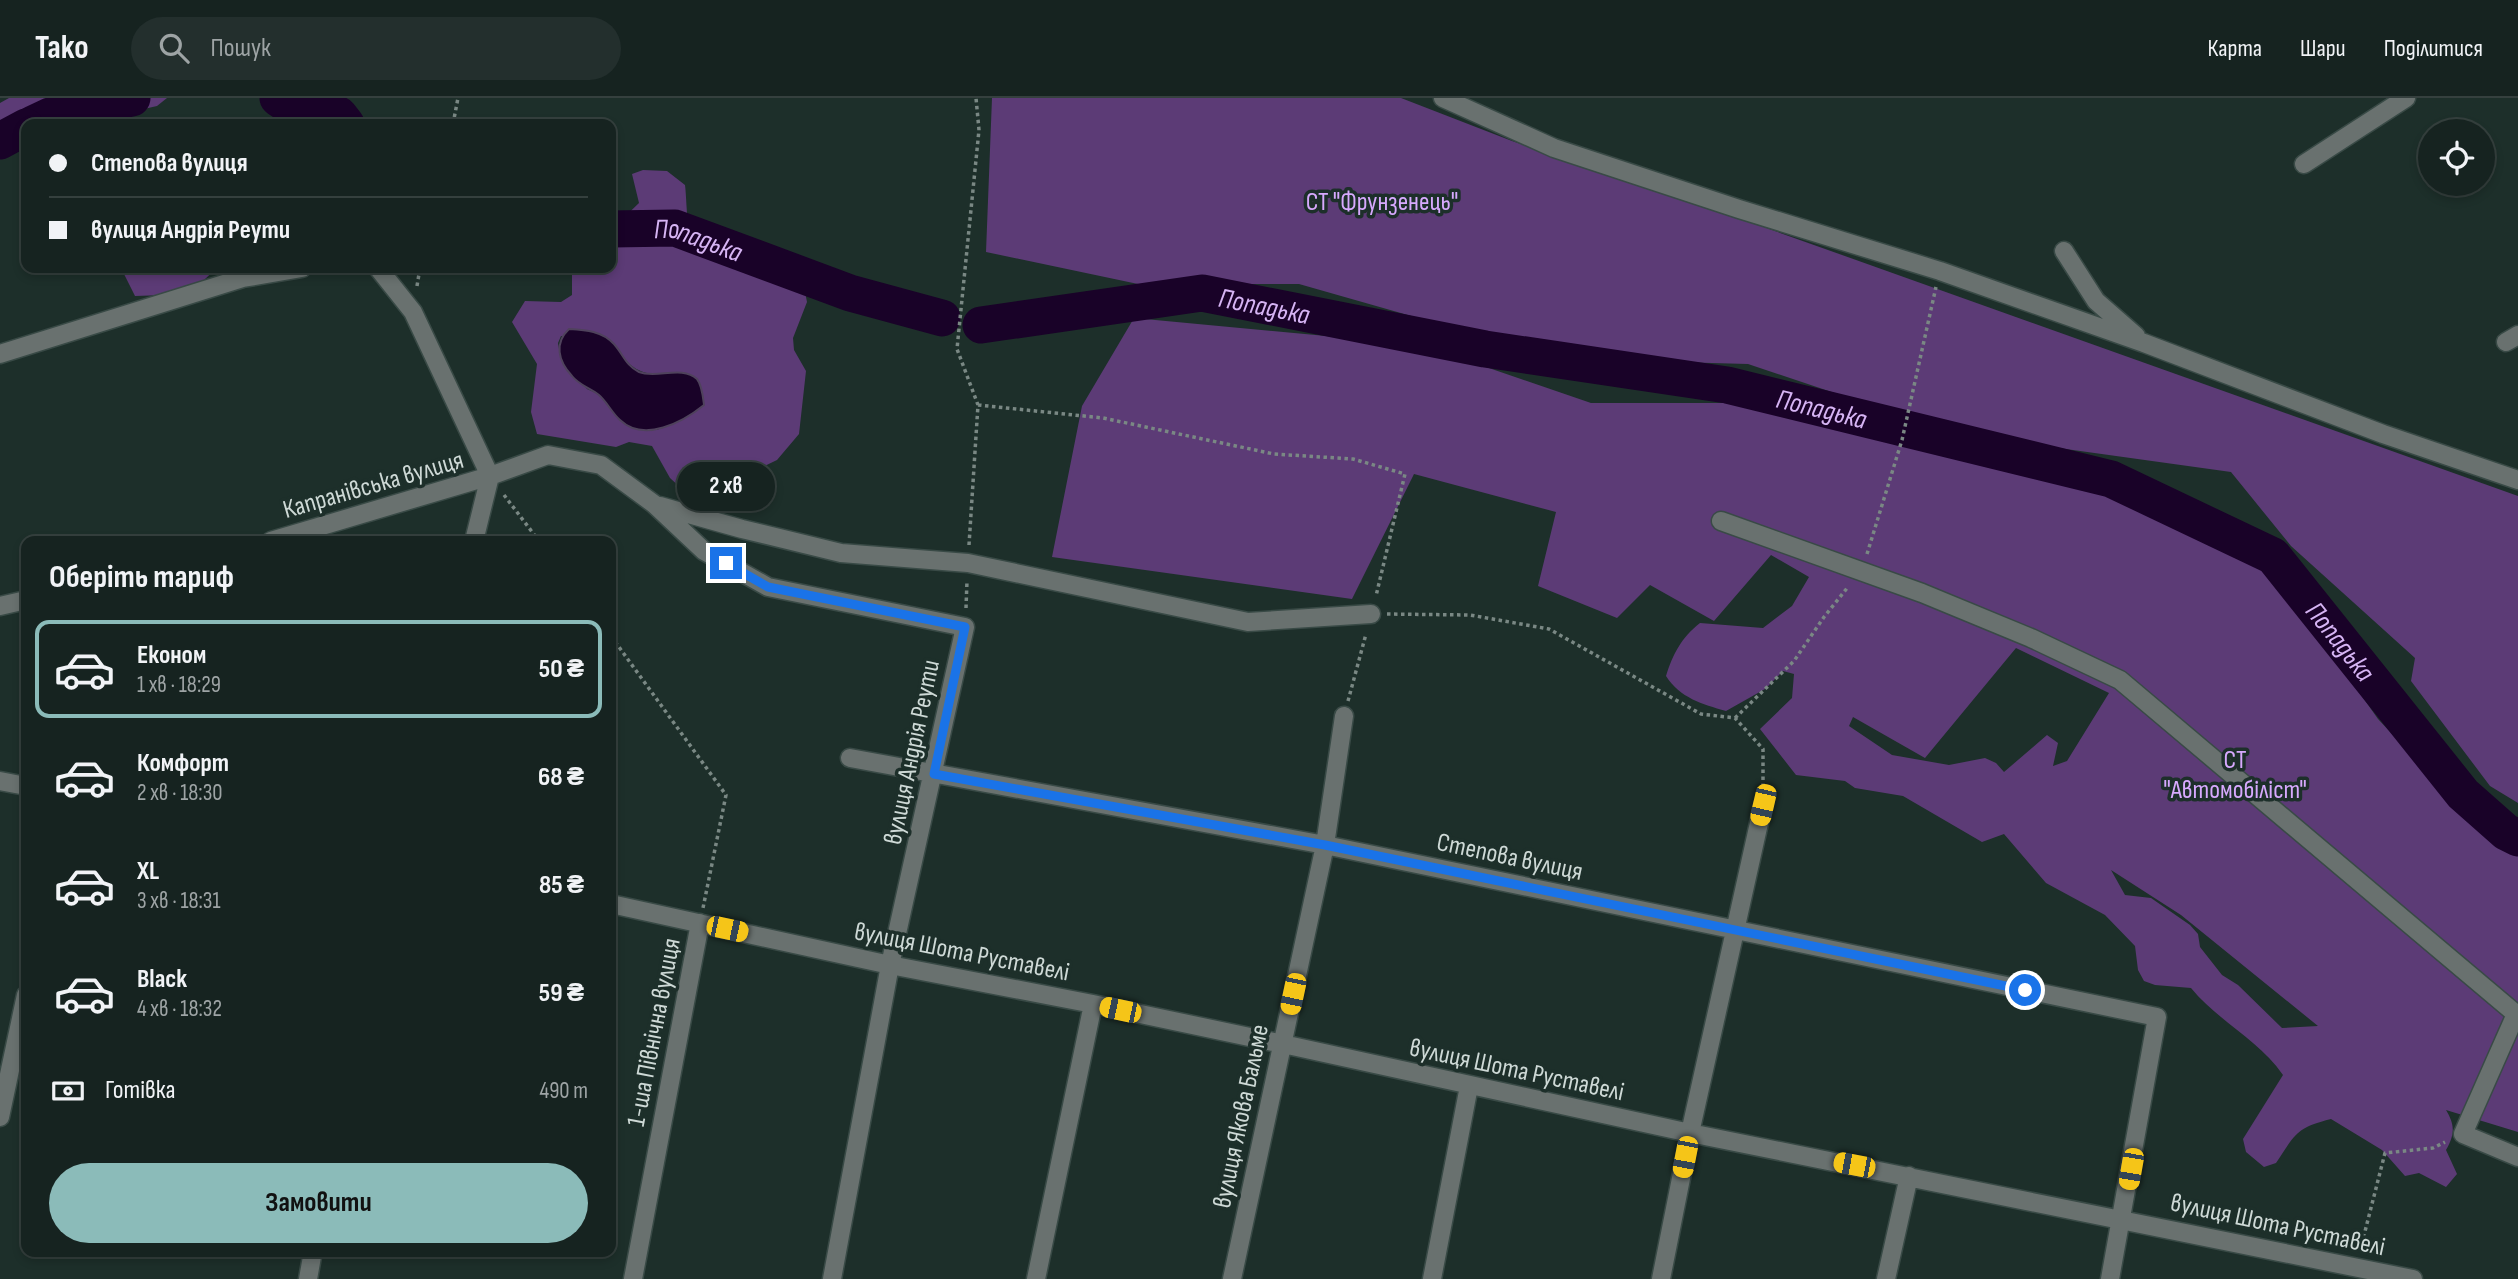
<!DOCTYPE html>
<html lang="uk">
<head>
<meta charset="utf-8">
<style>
	:root { --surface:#162320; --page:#232f2d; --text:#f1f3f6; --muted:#9ea4a5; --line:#35403e; --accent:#8bbbb9 }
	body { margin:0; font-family:"Sofia Sans Condensed",sans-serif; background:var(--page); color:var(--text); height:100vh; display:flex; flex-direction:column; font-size:26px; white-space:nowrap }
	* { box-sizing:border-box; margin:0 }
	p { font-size:23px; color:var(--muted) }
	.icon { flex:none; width:38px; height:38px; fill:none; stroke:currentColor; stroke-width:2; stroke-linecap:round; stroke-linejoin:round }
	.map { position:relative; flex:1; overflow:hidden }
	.side { position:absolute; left:21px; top:438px; width:595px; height:721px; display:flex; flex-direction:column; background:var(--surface); border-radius:14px; box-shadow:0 4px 10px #0003,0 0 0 2px var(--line) }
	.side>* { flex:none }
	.top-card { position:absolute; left:21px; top:21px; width:595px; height:154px; border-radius:14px; box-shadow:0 4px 10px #0003,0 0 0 2px var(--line); display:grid; align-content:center; height:154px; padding:0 28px; background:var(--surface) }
	.tools { position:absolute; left:2418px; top:21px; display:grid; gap:14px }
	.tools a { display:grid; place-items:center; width:77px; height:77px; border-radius:50%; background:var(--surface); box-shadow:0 4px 10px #0003,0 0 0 2px var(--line); font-size:35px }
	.end { position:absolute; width:32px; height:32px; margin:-16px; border:9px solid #1a73e8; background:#fff; box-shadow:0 0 0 4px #fff }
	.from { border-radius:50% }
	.bubble { position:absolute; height:49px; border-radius:24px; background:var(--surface); box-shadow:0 4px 10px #0003,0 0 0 2px var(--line); font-size:23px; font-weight:700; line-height:49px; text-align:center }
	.car { position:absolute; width:21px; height:42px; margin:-21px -10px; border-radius:9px; box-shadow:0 0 5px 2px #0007; background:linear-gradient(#f5c518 24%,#345 0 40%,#f5c518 0 76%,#345 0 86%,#f5c518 0) }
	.top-card b { display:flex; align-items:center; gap:24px; height:66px; font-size:26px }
	.top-card b+b { border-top:2px solid var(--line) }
	.top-card i { width:18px; height:18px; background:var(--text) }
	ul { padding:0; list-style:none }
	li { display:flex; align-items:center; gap:21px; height:98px; margin:0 14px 10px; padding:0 14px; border:4px solid transparent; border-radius:14px }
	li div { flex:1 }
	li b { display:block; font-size:26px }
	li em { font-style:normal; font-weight:700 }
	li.active { border-color:var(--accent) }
	li>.icon { width:63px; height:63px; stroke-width:1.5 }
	h2 { padding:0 28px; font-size:32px; line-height:84px }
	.pay { display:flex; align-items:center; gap:18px; height:77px; padding:0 28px; font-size:26px }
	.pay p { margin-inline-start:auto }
	.action { display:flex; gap:14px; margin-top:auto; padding:14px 28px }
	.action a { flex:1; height:80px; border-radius:42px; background:var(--accent); color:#111; font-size:28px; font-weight:700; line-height:80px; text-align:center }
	header { display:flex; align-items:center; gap:42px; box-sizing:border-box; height:98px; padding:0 35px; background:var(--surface); border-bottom:2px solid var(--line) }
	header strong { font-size:33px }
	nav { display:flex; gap:38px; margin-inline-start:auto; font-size:24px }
	.search { width:490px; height:63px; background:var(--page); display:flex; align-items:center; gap:18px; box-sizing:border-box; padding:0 24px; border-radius:38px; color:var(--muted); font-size:26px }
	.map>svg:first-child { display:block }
	.green { fill:#5c3b76; fill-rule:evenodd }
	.water { fill:#190228; stroke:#4f425c; stroke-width:2 }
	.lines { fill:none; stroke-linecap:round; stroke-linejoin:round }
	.river { stroke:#190228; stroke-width:37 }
	.minor-casing { stroke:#394a46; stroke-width:21 }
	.path { stroke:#7a8884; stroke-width:3.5; stroke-dasharray:3.5 3.5; stroke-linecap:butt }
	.minor { stroke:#69716f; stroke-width:18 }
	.route { stroke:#1a73e8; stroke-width:9 }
	.labels { text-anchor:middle; stroke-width:7; stroke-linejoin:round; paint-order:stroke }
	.park-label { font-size:26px; fill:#d7a9fe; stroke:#1d2f2a }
	.street-label { font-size:26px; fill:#ced9d6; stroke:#1d2f2a }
	.water-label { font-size:28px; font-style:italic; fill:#d6b4f4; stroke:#1d2f2a }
</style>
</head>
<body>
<header>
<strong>Tako</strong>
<div class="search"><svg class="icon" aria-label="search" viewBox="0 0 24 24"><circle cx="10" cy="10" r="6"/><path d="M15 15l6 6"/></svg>Пошук</div>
<nav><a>Карта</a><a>Шари</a><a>Поділитися</a></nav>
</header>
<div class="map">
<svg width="2518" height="1181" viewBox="0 0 2518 1181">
	<rect width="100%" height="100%" fill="#1d2f2a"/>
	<path class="green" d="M9,0h158l-10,8 -35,8 -16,10h-80v25l-15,2 -11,-3v-45z
		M992,0h409l111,43 173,58 833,297v307l-28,-17 -79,-105 4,-23 -124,-112 -60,-74 -194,-27 -98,-17 -191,-64 -146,-4 -96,-17 -207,-59h-161l-152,-32z
		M643,72l24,1 18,14c2,15 1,47 9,59 14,21 48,10 68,12 13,1 26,6 38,10l7,36 -14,36 1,12 12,21 -7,63 -22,26 -21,10 -51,8 -22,7 -1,4 -12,-11 -18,-32 -23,-4 -13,5 -79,-13 -6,-22 6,-48 -25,-42 13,-21 36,1 11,-7v-27h39v-38l28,-27 -7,-29zM561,238l53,8c13,20 24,33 50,29l40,32 -9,7 -38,18 -35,-8 -24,-28 -11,-5 -27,-34 -2,-12z
		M121,170h99c-11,4 -17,16 -27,20 -17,8 -39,7 -58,8z
		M1134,220l288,27 169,58h135l160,30 223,59 163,76 106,151 116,124 24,10v279l-72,-22c9,15 9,24 0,40l11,24 -11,13 -27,-14 -14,3 -23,-26 -51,-31c-36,9 -35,15 -55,44l-12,4 -18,-15 -3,-13 40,-64c-24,-35 -65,-54 -92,-87l-36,-3 -11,-4 -6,-11 -3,-24 -30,-31 -59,-32 -42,-49 -22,8 -79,-46 -48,-8 -10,-7 -49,-6 -36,-46 32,-31 2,-24 -11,-3 -18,18 -39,22c-24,-7 -46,-13 -60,-35 7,-22 15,-38 34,-53l63,5 29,-22 17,-29 -38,-22 -57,66 -64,-36 -33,33 -79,-32 18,-74 -142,-38 -62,125 -300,-42 30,-151zM2016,550l93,45 -42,68 -14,5 5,-23 -11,-8 -43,37 -8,-9 -11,-5 -36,7 -57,-10 -43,-29 4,-9 72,41zM2111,772l70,45 137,111 -36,2 -44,-43 -16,-10 -22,-28 -2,-13 -8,-9 -39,-27 -26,-3z"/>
	<path class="water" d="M569,231c17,1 33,2 45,15 9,10 12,22 25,28 17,7 43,-7 58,7 5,6 6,18 7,26 -21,17 -60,38 -84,15 -8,-7 -13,-18 -21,-25 -9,-7 -20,-10 -27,-19 -14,-15 -18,-33 -3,-47z"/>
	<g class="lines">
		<g class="river">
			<path d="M278,0l6,4 55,13 7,9"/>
			<path d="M33,26l17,-8 82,-18"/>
			<path d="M0,43l26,-14"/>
			<path id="s1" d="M611,131l64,-1 175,65 92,25"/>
			<path id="s2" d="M981,227l221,-32 283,56 242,36 384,94 162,77 190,238 43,38 12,6"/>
		</g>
		<g class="minor-casing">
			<path id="minor" d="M1443,0l111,50 185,61 201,62 204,72 239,91 135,46
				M2304,66l102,-66
				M2064,153l32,50 40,35
				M378,170l35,44 77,164
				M2506,244l12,-7
				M0,256l243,-76 59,-10
				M660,408l82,23 99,24 127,10 280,59 123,-8
				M1721,423l201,72 109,45 89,42 396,334 -53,120 55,23
				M271,443l219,-65 58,-21 53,10 53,39 50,47 64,36 197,40 -75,338 -58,314
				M474,443l16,-65
				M0,508l26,-6
				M850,660l475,87 832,172 -47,262
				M0,683l26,5
				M611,806l279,61 203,39 190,40 407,89 723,146
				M0,1019l26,-122
				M308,1181l5,-28
				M633,1181l67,-356
				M1036,1181l57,-275
				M1232,1181l93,-434 19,-129
				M1432,1181l37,-193
				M1661,1181l29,-146 73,-328
				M1886,1181l23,-103"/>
		</g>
		<path class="path" d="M453,26l5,-26
			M417,188l3,-18
			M978,307l125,13 171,36 79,5 52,15 -29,122
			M504,397l35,46
			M969,447l9,-140 -21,-56 22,-219 -3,-32
			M1867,456l35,-114 34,-153
			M966,510l1,-27
			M1387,516l83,1 79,14 152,85 34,4 28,31v37
			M611,538l115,159 -23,113
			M1348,603l18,-67
			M1735,620l59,-57 30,-44 24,-30
			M2360,1153l25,-98 48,-5 12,-6"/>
		<use href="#minor" class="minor"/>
	</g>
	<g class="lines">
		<path class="route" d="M726,465l42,24 197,40 -31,147 391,71 700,145"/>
	</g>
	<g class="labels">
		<g class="park-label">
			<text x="1382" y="112">СТ "Фрунзенець"</text>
			<text x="2235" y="670">СТ<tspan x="2235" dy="30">"Автомобіліст"</tspan></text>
		</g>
		<g class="street-label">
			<text transform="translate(373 386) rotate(-16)" y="9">Капранівська вулиця</text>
			<text transform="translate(911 654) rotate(-78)" y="9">вулиця Андрія Реути</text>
			<text transform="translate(1510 758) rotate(12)" y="9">Степова вулиця</text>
			<text transform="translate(962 853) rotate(11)" y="9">вулиця Шота Руставелі</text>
			<text transform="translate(653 934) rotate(-79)" y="9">1-ша Північна вулиця</text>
			<text transform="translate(1517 971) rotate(12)" y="9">вулиця Шота Руставелі</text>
			<text transform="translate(1240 1018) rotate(-78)" y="9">вулиця Якова Бальме</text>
			<text transform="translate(2278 1126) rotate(12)" y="9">вулиця Шота Руставелі</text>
		</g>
		<g class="water-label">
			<text dy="10" stroke="none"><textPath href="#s1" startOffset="89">Попадька</textPath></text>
			<text dy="10" stroke="none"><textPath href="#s2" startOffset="287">Попадька</textPath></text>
			<text dy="10" stroke="none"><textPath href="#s2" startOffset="854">Попадька</textPath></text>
			<text dy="10" stroke="none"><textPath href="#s2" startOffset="1440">Попадька</textPath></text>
		</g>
	</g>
</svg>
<div class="tools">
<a><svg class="icon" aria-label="locate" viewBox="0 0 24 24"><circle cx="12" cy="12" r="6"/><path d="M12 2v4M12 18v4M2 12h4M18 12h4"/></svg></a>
</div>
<i class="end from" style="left:2025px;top:892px"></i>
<i class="end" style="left:726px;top:465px"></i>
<div class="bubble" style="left:677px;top:364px;width:98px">2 хв</div>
<i class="car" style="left:1763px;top:707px;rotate:193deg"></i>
<i class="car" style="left:727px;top:831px;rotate:102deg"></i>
<i class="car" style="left:1293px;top:896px;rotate:192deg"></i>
<i class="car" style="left:1120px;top:912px;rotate:282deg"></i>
<i class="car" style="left:1685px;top:1059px;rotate:191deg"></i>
<i class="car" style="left:1854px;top:1067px;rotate:281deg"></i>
<i class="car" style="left:2131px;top:1071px;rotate:190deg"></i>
<div class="top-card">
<b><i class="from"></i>Степова вулиця</b>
<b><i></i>вулиця Андрія Реути</b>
</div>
<section class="side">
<h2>Оберіть тариф</h2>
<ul>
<li class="active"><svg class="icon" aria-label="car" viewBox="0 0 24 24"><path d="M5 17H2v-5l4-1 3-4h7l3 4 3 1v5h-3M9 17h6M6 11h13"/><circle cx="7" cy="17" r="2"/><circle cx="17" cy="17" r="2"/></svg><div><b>Економ</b><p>1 хв · 18:29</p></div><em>50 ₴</em></li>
<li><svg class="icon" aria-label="car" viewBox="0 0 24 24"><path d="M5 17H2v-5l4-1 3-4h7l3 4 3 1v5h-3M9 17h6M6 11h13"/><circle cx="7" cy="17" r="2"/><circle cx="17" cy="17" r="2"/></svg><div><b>Комфорт</b><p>2 хв · 18:30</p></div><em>68 ₴</em></li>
<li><svg class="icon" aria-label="car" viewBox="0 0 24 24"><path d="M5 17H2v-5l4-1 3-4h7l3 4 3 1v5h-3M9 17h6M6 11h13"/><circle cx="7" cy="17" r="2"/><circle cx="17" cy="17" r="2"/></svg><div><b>XL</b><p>3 хв · 18:31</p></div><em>85 ₴</em></li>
<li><svg class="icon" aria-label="car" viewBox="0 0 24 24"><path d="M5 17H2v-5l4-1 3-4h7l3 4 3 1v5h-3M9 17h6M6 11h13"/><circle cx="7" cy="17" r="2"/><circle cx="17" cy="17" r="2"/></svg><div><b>Black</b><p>4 хв · 18:32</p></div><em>59 ₴</em></li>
</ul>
<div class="pay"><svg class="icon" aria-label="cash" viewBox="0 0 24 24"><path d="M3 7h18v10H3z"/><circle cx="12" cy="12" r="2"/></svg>Готівка<p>490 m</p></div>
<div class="action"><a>Замовити</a></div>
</section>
</div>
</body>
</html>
